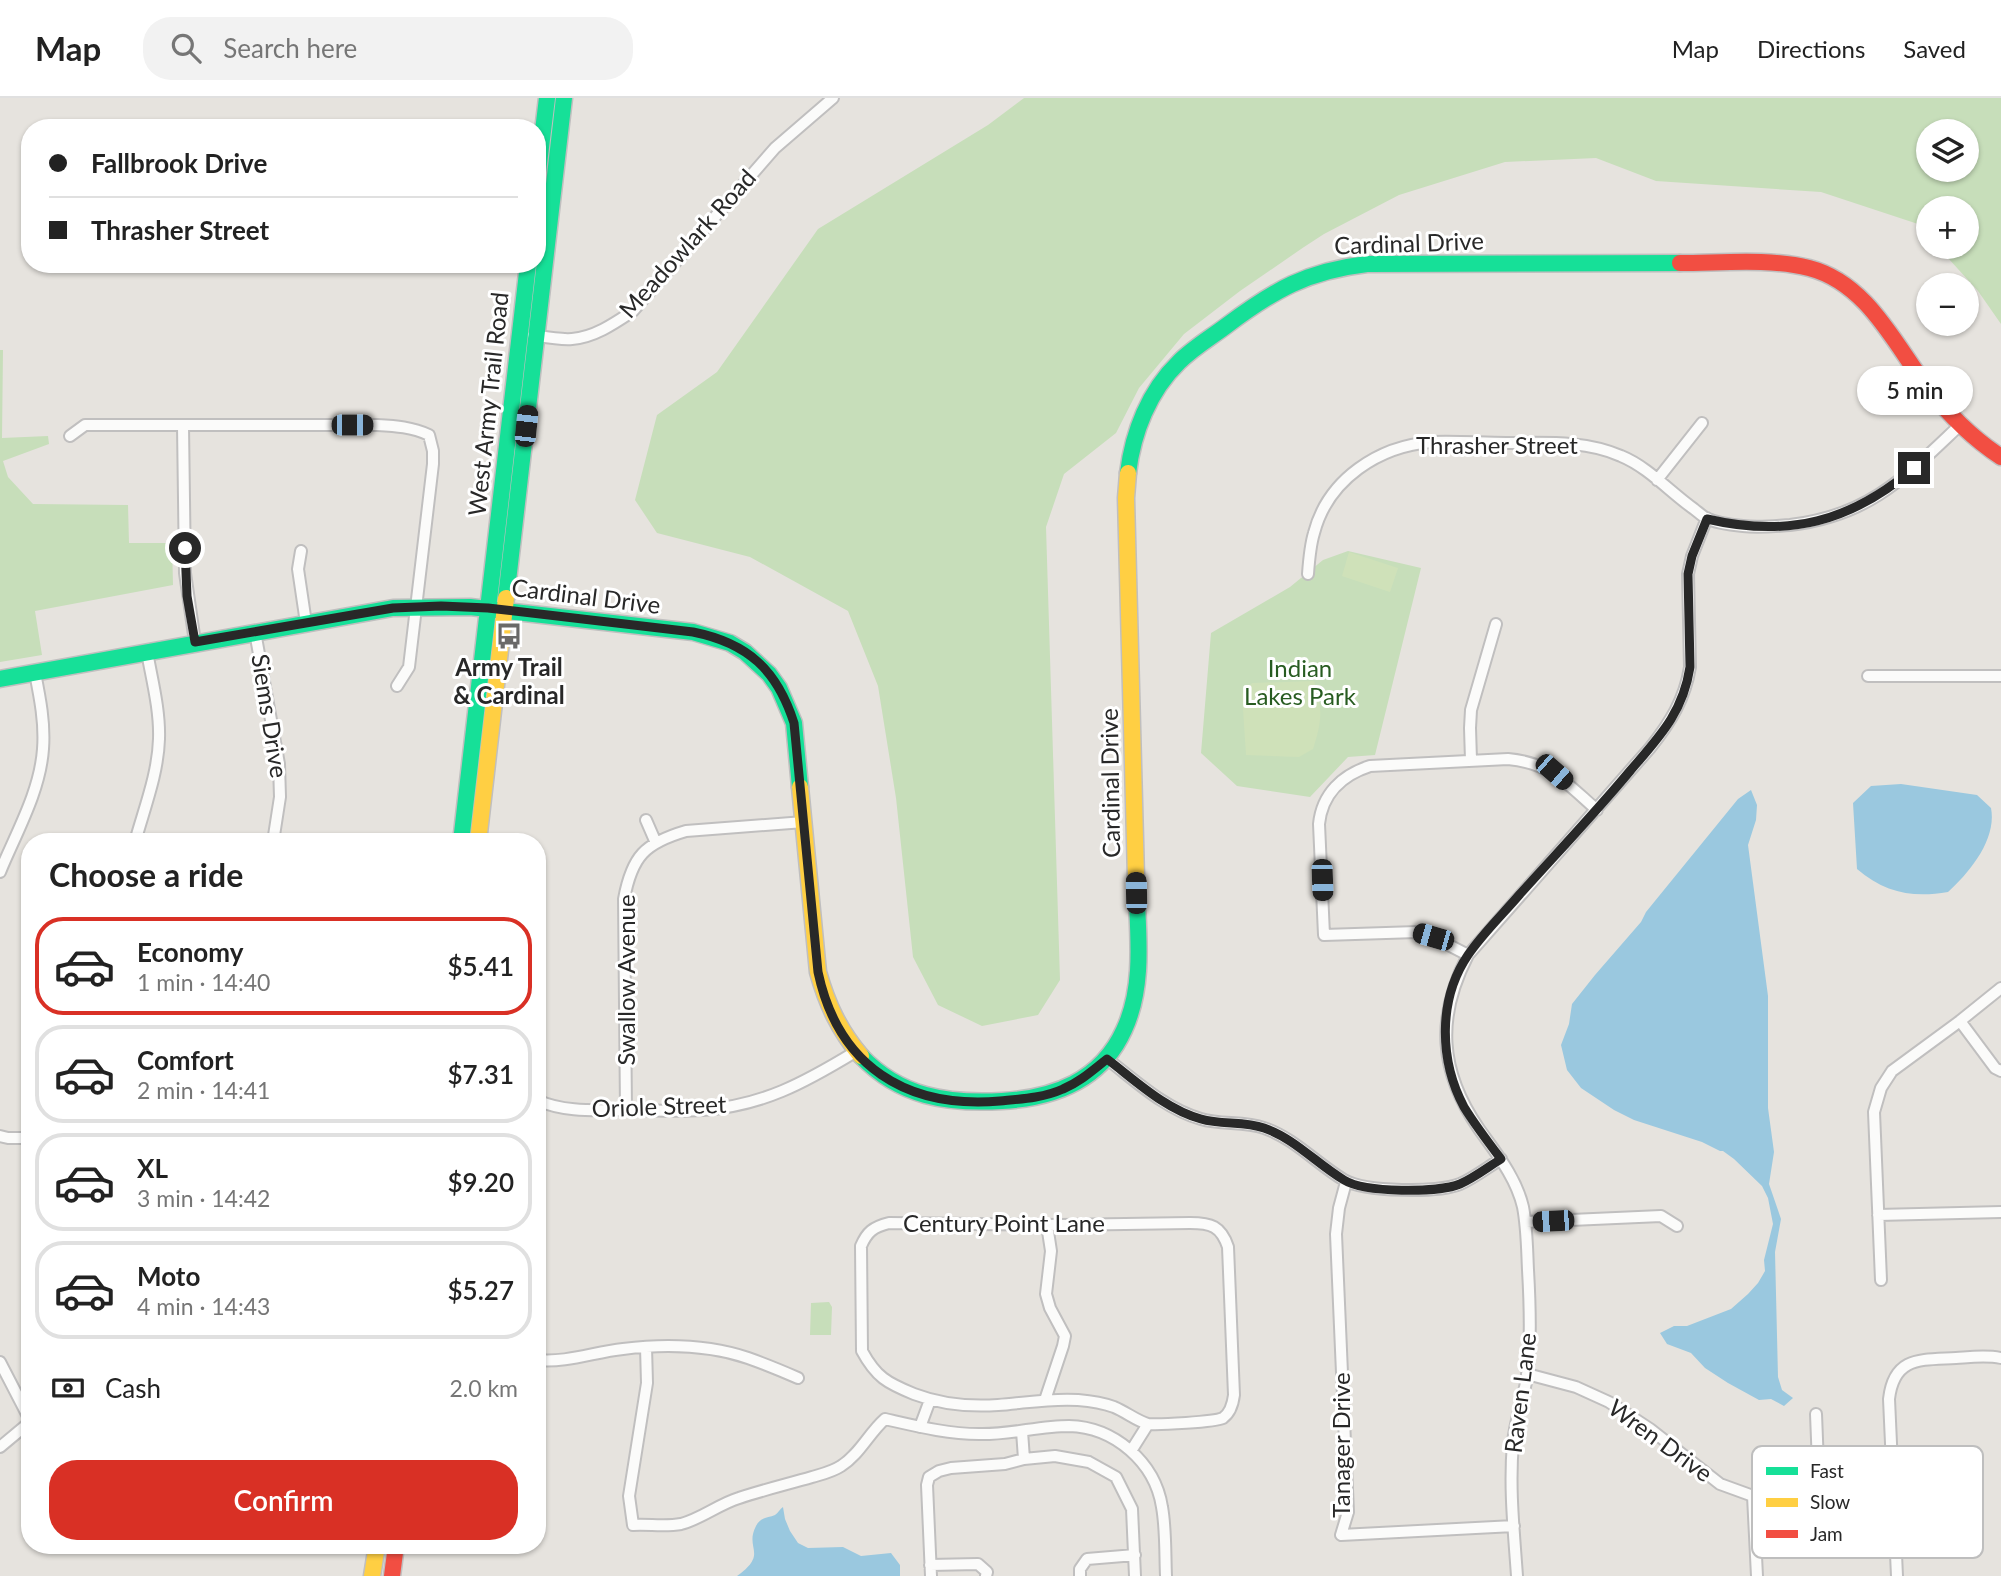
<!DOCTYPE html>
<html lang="en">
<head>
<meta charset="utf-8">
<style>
	:root { --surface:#fff; --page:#f2f2f2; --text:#222; --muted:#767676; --line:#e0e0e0; --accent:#d93025 }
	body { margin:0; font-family:Lato,sans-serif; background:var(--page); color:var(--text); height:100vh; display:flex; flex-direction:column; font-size:26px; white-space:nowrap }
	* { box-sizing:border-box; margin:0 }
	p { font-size:23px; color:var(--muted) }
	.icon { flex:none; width:38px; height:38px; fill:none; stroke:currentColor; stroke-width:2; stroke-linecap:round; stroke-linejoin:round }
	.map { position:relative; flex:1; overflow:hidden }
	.panel { position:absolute; left:21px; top:735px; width:525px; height:721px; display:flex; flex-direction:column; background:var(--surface); border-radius:28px; box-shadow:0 2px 5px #0004 }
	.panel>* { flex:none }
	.hud { position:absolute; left:21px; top:21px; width:525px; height:154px; border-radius:28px; box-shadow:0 2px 5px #0004; display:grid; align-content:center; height:154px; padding:0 28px; background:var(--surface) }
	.controls { position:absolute; left:1916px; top:21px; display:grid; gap:14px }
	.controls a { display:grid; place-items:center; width:63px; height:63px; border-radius:50%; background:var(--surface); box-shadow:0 2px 5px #0004; font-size:35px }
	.end { position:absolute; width:32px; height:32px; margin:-16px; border:9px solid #282828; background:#fff; box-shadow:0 0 0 4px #fff }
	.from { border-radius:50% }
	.bubble { position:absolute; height:49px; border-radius:24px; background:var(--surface); box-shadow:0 2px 5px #0004; font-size:23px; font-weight:600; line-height:49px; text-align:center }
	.car { position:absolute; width:21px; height:42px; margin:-21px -10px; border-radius:9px; box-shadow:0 0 5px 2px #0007; background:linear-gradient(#222 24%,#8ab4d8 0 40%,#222 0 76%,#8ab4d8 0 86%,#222 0) }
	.hud b { display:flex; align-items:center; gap:24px; height:66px; font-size:26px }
	.hud b+b { border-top:2px solid var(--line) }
	.hud i { width:18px; height:18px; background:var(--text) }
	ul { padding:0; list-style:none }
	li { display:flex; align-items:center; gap:21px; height:98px; margin:0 14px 10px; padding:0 14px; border:4px solid var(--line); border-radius:28px }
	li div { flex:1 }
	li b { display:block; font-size:26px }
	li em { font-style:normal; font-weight:600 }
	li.on { border-color:var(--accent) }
	li>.icon { width:63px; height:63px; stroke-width:1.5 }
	h2 { padding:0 28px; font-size:32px; line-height:84px }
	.pay { display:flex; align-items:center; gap:18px; height:77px; padding:0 28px; font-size:26px }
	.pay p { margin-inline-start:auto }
	.button { display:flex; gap:14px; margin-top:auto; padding:14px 28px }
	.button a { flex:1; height:80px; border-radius:28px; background:var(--accent); color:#fff; font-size:28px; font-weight:600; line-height:80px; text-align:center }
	header { display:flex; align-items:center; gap:42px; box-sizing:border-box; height:98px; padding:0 35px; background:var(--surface); border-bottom:2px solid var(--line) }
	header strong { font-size:33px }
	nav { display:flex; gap:38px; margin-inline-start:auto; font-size:24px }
	.search { width:490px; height:63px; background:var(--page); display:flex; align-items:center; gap:18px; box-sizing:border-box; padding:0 24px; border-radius:28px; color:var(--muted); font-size:26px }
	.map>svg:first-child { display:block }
	.green { fill:#c7deba; fill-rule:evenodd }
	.pitch { fill:#cfe1b9 }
	.water { fill:#9ac8df }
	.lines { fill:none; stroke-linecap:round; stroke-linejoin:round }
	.street-casing { stroke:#c0bfbf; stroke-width:14 }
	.fast-casing { stroke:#c0bfbf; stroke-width:19 }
	.slow-casing { stroke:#c0bfbf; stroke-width:19 }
	.jam-casing { stroke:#c0bfbf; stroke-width:19 }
	.street { stroke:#fbfbfa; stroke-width:10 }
	.fast { stroke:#16e098; stroke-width:16 }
	.slow { stroke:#ffcf43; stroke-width:16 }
	.jam { stroke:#f24e42; stroke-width:16 }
	.route { stroke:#282828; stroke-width:9 }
	.labels { text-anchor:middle; stroke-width:6; stroke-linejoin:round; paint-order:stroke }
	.street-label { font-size:24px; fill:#282828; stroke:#fff }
	.poi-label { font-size:24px; font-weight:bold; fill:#282828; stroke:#fff }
	.park-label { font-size:24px; fill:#285c21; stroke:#fff }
	.key { fill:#fff; stroke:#bebebe; stroke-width:2 }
	.key-label { font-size:19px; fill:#282828 }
</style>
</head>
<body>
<header>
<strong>Map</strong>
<div class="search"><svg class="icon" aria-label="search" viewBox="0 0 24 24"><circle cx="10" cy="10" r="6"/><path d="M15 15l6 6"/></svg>Search here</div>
<nav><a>Map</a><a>Directions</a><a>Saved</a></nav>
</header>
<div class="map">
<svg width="2001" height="1478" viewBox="0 0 2001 1478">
	<rect width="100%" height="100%" fill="#e6e3de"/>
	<path class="green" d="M1024,0h977v226l-23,-33 -40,-44h29v-39h-39v28l-10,-12 -97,-32 -165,-11 -60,-23 -91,4 -106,33 -75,39 -20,13 -64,44 -56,43 -45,54 -23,45 -52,41 -18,53 14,453 -22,35 -56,11 -44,-21 -25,-48 -17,-159 -18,-112 -30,-75 -98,-54 -93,-24 -22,-33 22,-85 60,-43 101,-143 170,-104zM1967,33v39h-39v-39z
		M0,252h3l-1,88 46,-2 1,8 -46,17 5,16 25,27 95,1 1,38h43l1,42 -138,26 7,44 -42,7z
		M1348,453l73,17 -46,187 -27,2 -38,40 -73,-11 -36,-33 10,-120 79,-46 33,-27z
		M829,1204l3,5 -1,28h-21l1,-32z"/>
	<path class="pitch" d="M1349,454l49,16 -8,24 -48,-16z
		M1314,583c9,29 8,40 -1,68l-14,8 -53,-2 -4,-61 10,-11z"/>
	<path class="water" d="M1901,686l76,11 14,13c6,31 -21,64 -43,84 -35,6 -63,1 -91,-23l-4,-66 18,-17z
		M1751,692l6,15 -1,15 -8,25 20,151v112l6,44 -5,32 12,35 -6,33 3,125 4,13 11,8 -9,8 -13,-7 -12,1 -31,-17 -23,-15 -14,-15 -24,-9 -7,-11 14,-7h13l44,-17 17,-15 10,-11 7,-12 -1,-11 9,-36 -5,-26 -6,-12 -28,-27 -11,-8h-3l-18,-9 -68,-22 -20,-10 -33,-22 -14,-18 -6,-25 8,-21 3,-20 23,-29 46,-53 5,-10 92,-113z
		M783,1409l2,12 5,12 8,12 10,5 35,-1 18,9 30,-3 9,12v11h-163c32,-23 7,-27 19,-50 4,-9 12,-8 19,-11 3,-2 5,-6 8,-8z"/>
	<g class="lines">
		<g class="street-casing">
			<path id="street" d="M533,237c12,2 27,5 39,4 23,-2 43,-16 61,-28l142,-163 58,-50
				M183,328l2,147 10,69
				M70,338l15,-11h292c19,1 35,2 52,10l4,16v13l-24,203 -12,19
				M1657,382l45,-57
				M301,453l-3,18 8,54
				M1308,476c1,-14 2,-28 6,-41 14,-54 65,-87 118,-91 25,-1 50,1 74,1 39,0 79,-3 115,13 27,11 49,36 73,53 4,3 8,7 12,9 10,5 26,7 37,8 16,2 31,0 47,-1 79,-9 115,-48 169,-99
				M255,534l24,132 1,33 -7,45
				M1868,578h133
				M1471,662l-1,-32 1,-18 25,-86
				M646,722l10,23
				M135,744c9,-33 23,-68 24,-103 1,-29 -7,-59 -12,-87
				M0,774c16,-39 40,-80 43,-123 2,-26 -3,-51 -8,-76
				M1468,857l-35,-18 -16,-5 -93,3 -5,-111c3,-30 23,-49 51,-58l138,-7c43,4 58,24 89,51
				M1960,923l35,47 6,3
				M1107,961c29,22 58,50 94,60 20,6 43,2 63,9 30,10 53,36 80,52 21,12 94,13 116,4 14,-6 28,-17 41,-25
				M537,1002c28,13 60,10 90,10 25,0 50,2 75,0 60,-4 102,-27 153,-58
				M626,1012l-2,-211c8,-43 21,-56 62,-68l118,-9
				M0,1038l8,2h22
				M1346,1084l-7,26 -3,26 12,278 -7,23 173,-9
				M1878,1117l123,-3
				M1526,1124l135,-6 16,10
				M889,1125l171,2 130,-2c21,0 31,3 38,24l6,148c-1,8 -4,18 -11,23 -8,4 -65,7 -75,6 -11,-3 -22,-12 -34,-17 -11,-4 -24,-6 -36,-7 -27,-2 -53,3 -80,5 -29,2 -58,-1 -84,-11 -27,-11 -38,-17 -52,-43l-1,-105c6,-14 12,-19 28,-23z
				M1881,1182l-7,-168 7,-24 11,-17 68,-50 41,-33
				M646,1249l1,36 -18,113 4,29c16,-1 32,2 48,-1 20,-5 38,-20 58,-26 24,-8 49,-14 73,-21 10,-3 20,-5 29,-11 18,-11 28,-33 44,-47 31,7 62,15 94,15 30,1 60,-8 90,-8 45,1 86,36 93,81 4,22 3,46 4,69
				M537,1262c30,3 57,-8 86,-11 41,-5 86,-4 125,9 17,6 34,13 50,20
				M0,1264l30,58
				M1527,1276l49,13 33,15 41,27 70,55 33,12 4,80
				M1045,1302l18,-54 2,-10 -15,-28 -4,-14 5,-43 -4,-26
				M920,1329l10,-27
				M1022,1333l2,28
				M0,1349l30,-25
				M1131,1353l17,-27
				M1753,1398l66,-6 -3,-76
				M930,1467l48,-1 9,8 -1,4
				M931,1478l-4,-91 2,-8 10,-6 12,-3 54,-4 19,-5 31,-3 34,6 27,15 16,32 3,67
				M1080,1478v-7l7,-10 48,-4
				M1517,1478c-3,-44 -8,-89 -4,-133 2,-24 12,-48 15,-72 3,-34 2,-67 0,-101 -1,-21 -1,-42 -5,-63 -7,-30 -27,-54 -44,-78 -40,-58 -43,-112 -11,-174l182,-207c20,-25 35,-49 40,-81l-2,-93 4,-18 15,-38
				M1897,1478l-8,-177c5,-43 32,-39 67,-41 15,-1 30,-3 45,0"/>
		</g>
		<g class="fast-casing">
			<path id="fast" d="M537,82l10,-82
				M1128,375c5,-41 21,-82 51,-111 14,-14 31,-24 47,-36 48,-36 81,-55 141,-62l313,-1
				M506,500l58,-500
				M0,581l393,-71 77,-1 223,25 37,11 15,9 24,22 10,14 15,35 6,64
				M461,744l67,-578
				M861,958c39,41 86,48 141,45 52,-3 99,-20 122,-71 22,-47 13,-102 12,-152"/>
		</g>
		<g class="slow-casing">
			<path id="slow" d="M1128,375l-2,25 10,380
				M800,689l18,185c9,32 21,58 43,84
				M478,744l28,-244
				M372,1478l5,-31"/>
		</g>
		<g class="jam-casing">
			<path id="jam" d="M1680,165c41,0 89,-5 129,5 58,15 85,75 118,119 22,28 45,51 74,70
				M392,1478l4,-31"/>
		</g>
		<use href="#street" class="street"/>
		<use href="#fast" class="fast"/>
		<use href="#slow" class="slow"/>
		<use href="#jam" class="jam"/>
	</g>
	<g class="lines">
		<path class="route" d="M185,450l2,48 8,46 198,-34 48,-2 47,2 205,24c55,11 84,38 101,91l24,249c20,94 88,137 182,129 21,-2 43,-3 63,-12 17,-7 30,-19 44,-30 29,22 58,50 94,60 20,6 43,2 63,9 30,10 53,36 80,52 21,13 94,13 116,4 14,-6 28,-17 41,-25 -13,-17 -26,-34 -37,-52 -25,-47 -26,-108 4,-152 15,-22 35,-41 52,-61 37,-41 75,-81 110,-123 29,-34 53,-58 60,-104l-2,-93 4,-18 15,-37c81,19 144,3 207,-51"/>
	</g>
	<defs>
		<g id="bus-bare" transform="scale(2.1)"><path d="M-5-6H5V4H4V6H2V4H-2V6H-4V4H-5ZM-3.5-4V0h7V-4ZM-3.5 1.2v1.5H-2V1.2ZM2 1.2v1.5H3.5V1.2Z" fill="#6a6968" stroke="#fff" stroke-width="2.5" paint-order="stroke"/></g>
	</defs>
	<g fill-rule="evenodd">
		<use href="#bus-bare" x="509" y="538"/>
	</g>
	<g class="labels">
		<g class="street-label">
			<text transform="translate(688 146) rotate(-48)" y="8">Meadowlark Road</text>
			<text transform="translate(1409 146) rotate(-2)" y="8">Cardinal Drive</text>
			<text transform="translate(489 306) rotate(-84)" y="8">West Army Trail Road</text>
			<text x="1497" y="356">Thrasher Street</text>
			<text transform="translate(586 499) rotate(7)" y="8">Cardinal Drive</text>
			<text transform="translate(269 618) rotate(81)" y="8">Siems Drive</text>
			<text transform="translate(1111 685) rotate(-91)" y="8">Cardinal Drive</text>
			<text transform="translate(627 882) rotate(-90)" y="8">Swallow Avenue</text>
			<text transform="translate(659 1009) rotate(-2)" y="8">Oriole Street</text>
			<text x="1004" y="1134">Century Point Lane</text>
			<text transform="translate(1521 1295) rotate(-83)" y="8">Raven Lane</text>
			<text transform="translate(1660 1343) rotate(36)" y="8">Wren Drive</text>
			<text transform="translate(1342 1347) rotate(-90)" y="8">Tanager Drive</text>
		</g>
		<g class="poi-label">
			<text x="509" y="578">Army Trail<tspan x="509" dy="28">&amp; Cardinal</tspan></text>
		</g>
		<g class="park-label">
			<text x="1300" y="579">Indian<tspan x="1300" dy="28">Lakes Park</tspan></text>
		</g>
	</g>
	<rect x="1752" y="1348" width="231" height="112" rx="10" class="key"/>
	<rect x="1766" y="1369" width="32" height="8" fill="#16e098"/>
	<rect x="1766" y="1400" width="32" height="9" fill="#ffcf43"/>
	<rect x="1766" y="1432" width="32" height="8" fill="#f24e42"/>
	<g class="key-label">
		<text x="1810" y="1380">Fast</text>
		<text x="1810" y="1411">Slow</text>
		<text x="1810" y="1443">Jam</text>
	</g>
</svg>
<div class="controls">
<a><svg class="icon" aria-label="layers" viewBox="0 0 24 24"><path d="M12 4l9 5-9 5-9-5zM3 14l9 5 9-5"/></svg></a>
<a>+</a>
<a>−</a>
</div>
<i class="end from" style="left:185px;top:450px"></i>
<i class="end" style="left:1914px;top:370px"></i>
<div class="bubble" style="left:1857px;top:268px;width:116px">5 min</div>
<i class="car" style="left:352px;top:327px;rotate:90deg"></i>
<i class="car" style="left:526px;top:328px;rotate:6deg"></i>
<i class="car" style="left:1554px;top:674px;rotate:131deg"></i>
<i class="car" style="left:1322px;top:782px;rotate:178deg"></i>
<i class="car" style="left:1136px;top:795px;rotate:359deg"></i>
<i class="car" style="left:1433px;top:839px;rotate:286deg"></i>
<i class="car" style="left:1553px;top:1123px;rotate:267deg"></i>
<div class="hud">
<b><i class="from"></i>Fallbrook Drive</b>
<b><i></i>Thrasher Street</b>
</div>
<section class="panel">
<h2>Choose a ride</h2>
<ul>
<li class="on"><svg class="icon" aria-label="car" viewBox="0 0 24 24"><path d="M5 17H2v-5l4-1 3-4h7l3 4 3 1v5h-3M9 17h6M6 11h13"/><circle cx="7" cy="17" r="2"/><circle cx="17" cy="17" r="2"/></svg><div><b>Economy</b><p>1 min · 14:40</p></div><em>$5.41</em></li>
<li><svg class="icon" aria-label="car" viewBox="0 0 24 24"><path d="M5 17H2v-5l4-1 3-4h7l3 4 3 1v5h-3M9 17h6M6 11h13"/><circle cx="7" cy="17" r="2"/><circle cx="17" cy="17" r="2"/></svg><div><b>Comfort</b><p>2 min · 14:41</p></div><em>$7.31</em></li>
<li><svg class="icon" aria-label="car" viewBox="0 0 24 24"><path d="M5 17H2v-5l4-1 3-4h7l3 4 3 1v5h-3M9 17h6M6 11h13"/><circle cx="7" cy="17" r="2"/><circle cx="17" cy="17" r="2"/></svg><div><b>XL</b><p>3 min · 14:42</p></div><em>$9.20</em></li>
<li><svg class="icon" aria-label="car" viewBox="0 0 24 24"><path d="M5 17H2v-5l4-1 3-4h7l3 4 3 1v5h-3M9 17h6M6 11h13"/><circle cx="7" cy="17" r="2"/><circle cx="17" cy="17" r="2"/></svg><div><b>Moto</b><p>4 min · 14:43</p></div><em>$5.27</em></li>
</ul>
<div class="pay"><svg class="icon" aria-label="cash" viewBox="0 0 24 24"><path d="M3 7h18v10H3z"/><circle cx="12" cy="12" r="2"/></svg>Cash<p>2.0 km</p></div>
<div class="button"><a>Confirm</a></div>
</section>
</div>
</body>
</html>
